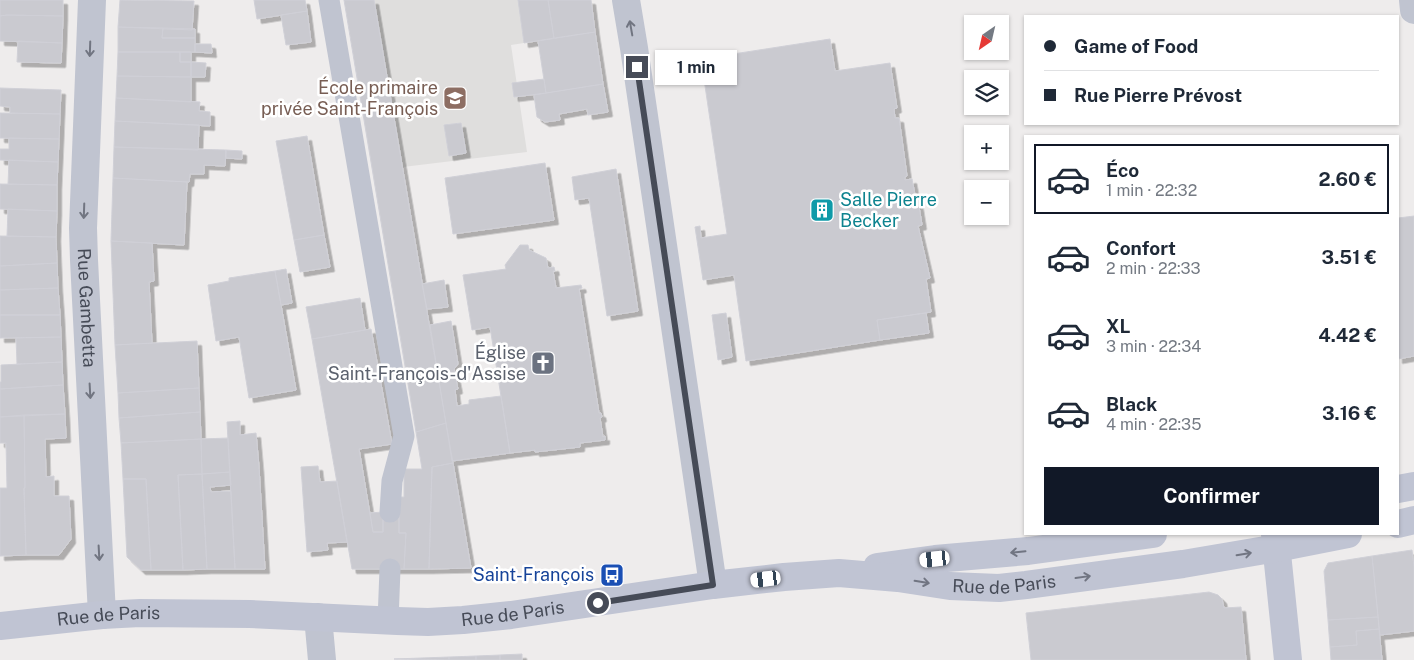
<!DOCTYPE html>
<html lang="fr">
<head>
<meta charset="utf-8">
<style>
	:root { --surface:#fff; --page:#f2f2f3; --text:#1f2937; --muted:#747a83; --line:#e0e1e3; --accent:#111827 }
	body { margin:0; font-family:"Public Sans",sans-serif; background:var(--page); color:var(--text); height:100vh; display:flex; flex-direction:column; font-size:19px; white-space:nowrap }
	* { box-sizing:border-box; margin:0 }
	p { font-size:16px; color:var(--muted) }
	.icon { flex:none; width:28px; height:28px; fill:none; stroke:currentColor; stroke-width:2; stroke-linecap:round; stroke-linejoin:round }
	.map { position:relative; flex:1; overflow:hidden }
	.drawer { position:absolute; left:1024px; top:135px; width:375px; height:400px; display:flex; flex-direction:column; background:var(--surface); border-radius:0px; box-shadow:0 1px 4px #0004 }
	.drawer>* { flex:none }
	.hud { position:absolute; left:1024px; top:15px; width:375px; height:110px; border-radius:0px; box-shadow:0 1px 4px #0004; display:grid; align-content:center; height:110px; padding:0 20px; background:var(--surface) }
	.needle { width:32px; rotate:214deg }
	.buttons { position:absolute; left:964px; top:15px; display:grid; gap:10px }
	.buttons a { display:grid; place-items:center; width:45px; height:45px; border-radius:0px; background:var(--surface); box-shadow:0 1px 4px #0004; font-size:25px }
	.end { position:absolute; width:22px; height:22px; margin:-11px; border:6px solid #464b57; background:#fff; box-shadow:0 0 0 2px #fff }
	.from { border-radius:50% }
	.bubble { position:absolute; height:35px; border-radius:0px; background:var(--surface); box-shadow:0 1px 4px #0004; font-size:16px; font-weight:700; line-height:35px; text-align:center }
	.car { position:absolute; width:15px; height:30px; margin:-15px -8px; border-radius:6px; box-shadow:0 0 4px 1px #0007; background:linear-gradient(#fff 24%,#345 0 40%,#fff 0 76%,#345 0 86%,#fff 0) }
	.hud b { display:flex; align-items:center; gap:18px; height:48px; font-size:19px }
	.hud b+b { border-top:1px solid var(--line) }
	.hud i { width:12px; height:12px; background:var(--text) }
	ul { padding:9px 0 0; list-style:none }
	li { display:flex; align-items:center; gap:15px; height:70px; margin:0 10px 8px; padding:0 10px; border:2px solid transparent; border-radius:0px }
	li div { flex:1 }
	li b { display:block; font-size:19px }
	li em { font-style:normal; font-weight:700 }
	li.selected { border-color:var(--accent) }
	li>.icon { width:45px; height:45px; stroke-width:1.5 }
	.cta { display:flex; gap:10px; margin-top:auto; padding:10px 20px }
	.cta a { flex:1; height:58px; border-radius:0px; background:var(--accent); color:#fff; font-size:20px; font-weight:700; line-height:58px; text-align:center }
	.map>svg:first-child { display:block }
	.education { fill:#dfdedd }
	.building { fill:#cacad0; stroke:#d0d0d7; filter:url(#shadow) }
	.lines { fill:none; stroke-linecap:round; stroke-linejoin:round }
	.lane { stroke:#c0c4d0; stroke-width:21 }
	.street { stroke:#c0c4d0; stroke-width:28 }
	.secondary { stroke:#c0c4d3; stroke-width:28 }
	.oneway { stroke:#717581 }
	.oneway2 { stroke:#717582 }
	.route { stroke:#464b57; stroke-width:6 }
	.labels { text-anchor:middle; stroke-width:5; stroke-linejoin:round; paint-order:stroke }
	.education-label { font-size:18px; fill:#785e54; stroke:#fff; text-anchor:end }
	.culture-label { font-size:18px; fill:#0d838f; stroke:#fff; text-anchor:start }
	.street-label { font-size:18px; fill:#464b57; stroke:#fff }
	.worship-label { font-size:18px; fill:#5b616d; stroke:#fff; text-anchor:end }
	.transit-label { font-size:18px; fill:#164399; stroke:#fff; text-anchor:end }
</style>
</head>
<body>
<div class="map">
<svg width="1414" height="660" viewBox="0 0 1414 660">
	<defs>
		<filter id="shadow"><feDropShadow dx="4.5" dy="4.5" stdDeviation="0" flood-color="#0004"/></filter>
	</defs>
	<rect width="100%" height="100%" fill="#eeecec"/>
	<path class="education" d="M374,0h217l4,32 -84,13 16,107 -124,15z"/>
	<path class="building" d="M0,0h63v16l-56,-1 -7,1z
		M120,0l74,1 -2,29 -74,-3z
		M254,0h51l2,11 -50,8z
		M344,0h30l66,388 6,35 -30,9z
		M518,0h30l6,38 -30,5z
		M548,0h43l4,32 -41,6z
		M307,11l4,31 -25,3 -5,-30z
		M7,15l56,1 -1,27 -62,-2v-25z
		M118,27l45,1 -1,10h33v14h-77z
		M163,28l32,1v9h-33z
		M595,32l8,52 -57,9 -8,-52z
		M830,39l5,32 55,-8 7,45 -3,1 1,9h4l8,58 -2,1v3l7,-1 3,16 2,-1 5,31 -4,1 12,52 -4,1 5,33 -54,8 3,20 -134,21 -12,-86 -31,5 -8,-53 5,-1 1,12 26,-4 -26,-175z
		M18,41l44,2 -1,20 -44,-1z
		M195,44h16l1,9 -17,-1z
		M118,52h62v10h11v15l-74,-1z
		M180,52h11v10h-11z
		M191,62l15,1 -1,14h-14z
		M117,76l74,1v25l-75,-4z
		M544,79l2,14 -32,4 -2,-14z
		M603,84l5,28 -20,3 -1,-6 -28,5 1,6 -15,2 -8,-5 -3,-22z
		M0,88l61,2 -1,24 -50,-1v-6l-10,-1z
		M116,98l84,4 -1,9 11,1v14l-95,-5z
		M0,113l60,1 -1,25 -59,-1z
		M115,121l84,4 -1,25 -84,-3z
		M461,123l5,30 -17,3 -5,-31z
		M307,136l17,99 -30,5 -18,-99z
		M9,138l50,1 -1,23 -58,-2v-11h9z
		M114,147l112,3 -1,16 -21,-1v9h-14l-1,8 -76,-4z
		M226,150l16,1v8l-16,-1z
		M9,160l49,2 -1,23 -49,-1z
		M545,163l9,57 -101,14 -8,-56z
		M616,169l22,142 -31,5 -18,-118 -14,2 -3,-23z
		M113,178l74,4 -3,63 -73,-4z
		M0,184l57,1v26l-57,-2z
		M8,209l49,2 -1,26 -49,-1z
		M1414,216v140l-16,3v-141z
		M324,235l6,32 -30,5 -6,-32z
		M0,236l56,1 1,26 -57,3z
		M111,241l41,2 2,38 -5,1 3,61 -37,2z
		M520,245h8l1,5 17,8 2,10 6,-1 1,4h-2l3,17 25,-3 1,3 -3,1 20,124h2l1,4 -2,1 3,19 2,-1v4l-25,3v4l-45,5v-2l-25,3 -20,-126 -18,3 -9,-55 43,-6 -1,-4z
		M57,263l1,25 -58,2v-24z
		M286,269l6,34 -11,2 -6,-34z
		M275,271l21,119 -47,8 -10,-61 -23,4 -8,-56 21,-4v-3z
		M444,280l4,27 -21,2 -5,-25z
		M58,288l2,27h-60v-25z
		M360,298l5,32 -53,9 -6,-32z
		M726,313l6,44 -14,3 -6,-45z
		M926,313l3,20 -49,7 -3,-20z
		M0,315h60l1,22 -61,1z
		M451,321l7,43 -4,5 4,20 -3,1 2,16 12,-2v-4l32,-4 9,57 -58,8 -22,-136z
		M371,329l21,115 -33,5 14,83h10v-20l16,1v20h7l-2,36h-52l-40,-230z
		M61,337l1,25 -45,2 -1,-26z
		M197,341l2,47 -81,5 -3,-48z
		M62,362l1,23 -63,4v-7h1v-17z
		M63,385l2,29 -65,3v-28z
		M199,388l1,24 -81,6 -1,-25z
		M200,412l1,27 -80,4 -2,-25z
		M65,414l1,24 -21,1 1,38 8,-1v20h15l2,43 -12,16h-33l-2,-67h1l-1,-73z
		M24,415l1,73h-1l2,67 -26,1v-68h7l-1,-45h-6v-26z
		M240,421v14l16,-2 3,34 6,102h-30l-8,-147z
		M446,423l7,40 -21,4 -3,102h-25l2,-36h-7v-36h5v-28h18l-6,-37z
		M228,438l2,34 -28,2 -1,-35z
		M201,439l1,35 -24,1 5,95h-32l-5,-91h-23l-2,-36z
		M453,463l18,105 -42,1 3,-102z
		M318,466l2,16 17,-1 10,61 -20,1 1,7 -21,2 -6,-85z
		M230,472l1,13 -21,2 1,5 20,-1 4,78h-28l-5,-95z
		M202,474l5,95 -24,1 -5,-95z
		M123,479h23l5,91h-10l-14,-13z
		M383,512v20h-10l-3,-19z
		M1412,550l2,17v64l-34,4 -8,-79z
		M1372,556l6,61 -50,3 -4,-49 4,-8z
		M1209,592l9,3 4,4 2,9 17,-1 5,53h-215l-5,-47z
		M1378,617l1,12 -23,2 1,14 -27,2 -2,-27z
		M1379,629l3,31h-51l-1,-13 27,-2 -1,-14z
		M522,654v6h-22v-5z
		M500,655v5h-24v-4z
		M476,656v4h-27v-3z
		M449,657v3l-55,-1z"/>
	<g class="lines">
		<path class="lane" d="M329,0l75,436 -12,45 -2,31
			M388,621l2,-52"/>
		<g class="street">
			<path id="s1" d="M92,0l-9,228 1,32 18,355"/>
			<path d="M626,0l8,48 79,537"/>
			<path d="M1413,0l1,10"/>
			<path d="M318,617l4,43"/>
		</g>
		<g class="secondary">
			<path d="M1398,489l16,-3"/>
			<path d="M1398,524l16,-4"/>
			<path d="M1275,534l13,126"/>
			<path d="M877,567l58,-8 93,-8 125,-17"/>
			<path id="s2" d="M0,626l102,-11 38,-2 110,1 147,7 31,1 35,-2 48,-5 202,-30 71,-8 55,-4 59,5 52,8 49,2 27,-3 157,-21 94,-16 71,-14"/>
		</g>
	</g>
	<defs><path id="oneway-shaft" d="M-6 0H5M1.5-3L5.5 0L1.5 3" fill="none" stroke-width="1.6" stroke-linecap="round" stroke-linejoin="round" transform="scale(1.25)"/></defs>
	<g class="oneway">
		<use href="#oneway-shaft" transform="translate(631 28) rotate(-100)"/>
		<use href="#oneway-shaft" transform="translate(90 49) rotate(92)"/>
		<use href="#oneway-shaft" transform="translate(84 211) rotate(92)"/>
		<use href="#oneway-shaft" transform="translate(90 391) rotate(87)"/>
		<use href="#oneway-shaft" transform="translate(99 553) rotate(87)"/>
	</g>
	<g class="oneway2">
		<use href="#oneway-shaft" transform="translate(1018 552) rotate(174)"/>
		<use href="#oneway-shaft" transform="translate(1244 554) rotate(-9)"/>
		<use href="#oneway-shaft" transform="translate(1083 577) rotate(-8)"/>
		<use href="#oneway-shaft" transform="translate(922 582) rotate(9)"/>
	</g>
	<g class="lines">
		<path class="route" d="M598,603l115,-18 -76,-518"/>
	</g>
	<defs>
		<g id="school-square" transform="scale(1.25)"><rect x="-9" y="-9" width="18" height="18" rx="4" fill="#8d6e63" stroke="#fff"/><path d="M0-5L7-2L0 1L-7-2ZM-4 1L0 2.5L4 1V4Q0 6-4 4Z" fill="#fff"/></g>
		<g id="building-square" transform="scale(1.25)"><rect x="-9" y="-9" width="18" height="18" rx="4" fill="#0f9aa8" stroke="#fff"/><path d="M-4-6H4V6H1V3H-1V6H-4ZM-2.5-4.3h1.7v1.8h-1.7ZM.8-4.3h1.7v1.8H.8ZM-2.5-1h1.7V.8h-1.7ZM.8-1h1.7V.8H.8Z" fill="#fff"/></g>
		<g id="church-square" transform="scale(1.25)"><rect x="-9" y="-9" width="18" height="18" rx="4" fill="#6b7280" stroke="#fff"/><path d="M-1.2-6h2.4v3.5h3.3v2.4h-3.3V6h-2.4V-.1h-3.3v-2.4h3.3Z" fill="#fff"/></g>
		<g id="bus-square" transform="scale(1.25)"><rect x="-9" y="-9" width="18" height="18" rx="4" fill="#1a4fb4" stroke="#fff"/><path d="M-5-6H5V4H4V6H2V4H-2V6H-4V4H-5ZM-3.5-4V0h7V-4ZM-3.5 1.2v1.5H-2V1.2ZM2 1.2v1.5H3.5V1.2Z" fill="#fff"/></g>
	</defs>
	<g fill-rule="evenodd">
		<use href="#school-square" x="455" y="98"/>
		<use href="#building-square" x="822" y="210"/>
		<use href="#church-square" x="543" y="363"/>
		<use href="#bus-square" x="612" y="575"/>
	</g>
	<g class="labels">
		<g class="education-label">
			<text x="438" y="94">École primaire<tspan x="438" dy="21">privée Saint-François</tspan></text>
		</g>
		<g class="culture-label">
			<text x="840" y="206">Salle Pierre<tspan x="840" dy="21">Becker</tspan></text>
		</g>
		<g class="street-label">
			<text dy="6" stroke="none"><textPath href="#s1" startOffset="308">Rue Gambetta</textPath></text>
			<text dy="6" stroke="none"><textPath href="#s2" startOffset="1009">Rue de Paris</textPath></text>
			<text dy="6" stroke="none"><textPath href="#s2" startOffset="514">Rue de Paris</textPath></text>
			<text dy="6" stroke="none"><textPath href="#s2" startOffset="109">Rue de Paris</textPath></text>
		</g>
		<g class="worship-label">
			<text x="526" y="359">Église<tspan x="526" dy="21">Saint-François-d'Assise</tspan></text>
		</g>
		<g class="transit-label">
			<text x="594" y="581">Saint-François</text>
		</g>
	</g>
</svg>
<div class="buttons">
<a><svg class="needle" viewBox="-14 -14 28 28"><path d="M0-13l5 13h-10z" fill="#e53935"/><path d="M0 13l5-13h-10z" fill="#747a83"/></svg></a>
<a><svg class="icon" aria-label="layers" viewBox="0 0 24 24"><path d="M12 4l9 5-9 5-9-5zM3 14l9 5 9-5"/></svg></a>
<a>+</a>
<a>−</a>
</div>
<i class="end from" style="left:598px;top:603px"></i>
<i class="end" style="left:637px;top:67px"></i>
<div class="bubble" style="left:655px;top:50px;width:82px">1 min</div>
<i class="car" style="left:935px;top:559px;rotate:264deg"></i>
<i class="car" style="left:766px;top:579px;rotate:263deg"></i>
<div class="hud">
<b><i class="from"></i>Game of Food</b>
<b><i></i>Rue Pierre Prévost</b>
</div>
<section class="drawer">
<ul>
<li class="selected"><svg class="icon" aria-label="car" viewBox="0 0 24 24"><path d="M5 17H2v-5l4-1 3-4h7l3 4 3 1v5h-3M9 17h6M6 11h13"/><circle cx="7" cy="17" r="2"/><circle cx="17" cy="17" r="2"/></svg><div><b>Éco</b><p>1 min · 22:32</p></div><em>2.60 €</em></li>
<li><svg class="icon" aria-label="car" viewBox="0 0 24 24"><path d="M5 17H2v-5l4-1 3-4h7l3 4 3 1v5h-3M9 17h6M6 11h13"/><circle cx="7" cy="17" r="2"/><circle cx="17" cy="17" r="2"/></svg><div><b>Confort</b><p>2 min · 22:33</p></div><em>3.51 €</em></li>
<li><svg class="icon" aria-label="car" viewBox="0 0 24 24"><path d="M5 17H2v-5l4-1 3-4h7l3 4 3 1v5h-3M9 17h6M6 11h13"/><circle cx="7" cy="17" r="2"/><circle cx="17" cy="17" r="2"/></svg><div><b>XL</b><p>3 min · 22:34</p></div><em>4.42 €</em></li>
<li><svg class="icon" aria-label="car" viewBox="0 0 24 24"><path d="M5 17H2v-5l4-1 3-4h7l3 4 3 1v5h-3M9 17h6M6 11h13"/><circle cx="7" cy="17" r="2"/><circle cx="17" cy="17" r="2"/></svg><div><b>Black</b><p>4 min · 22:35</p></div><em>3.16 €</em></li>
</ul>
<div class="cta"><a>Confirmer</a></div>
</section>
</div>
</body>
</html>
